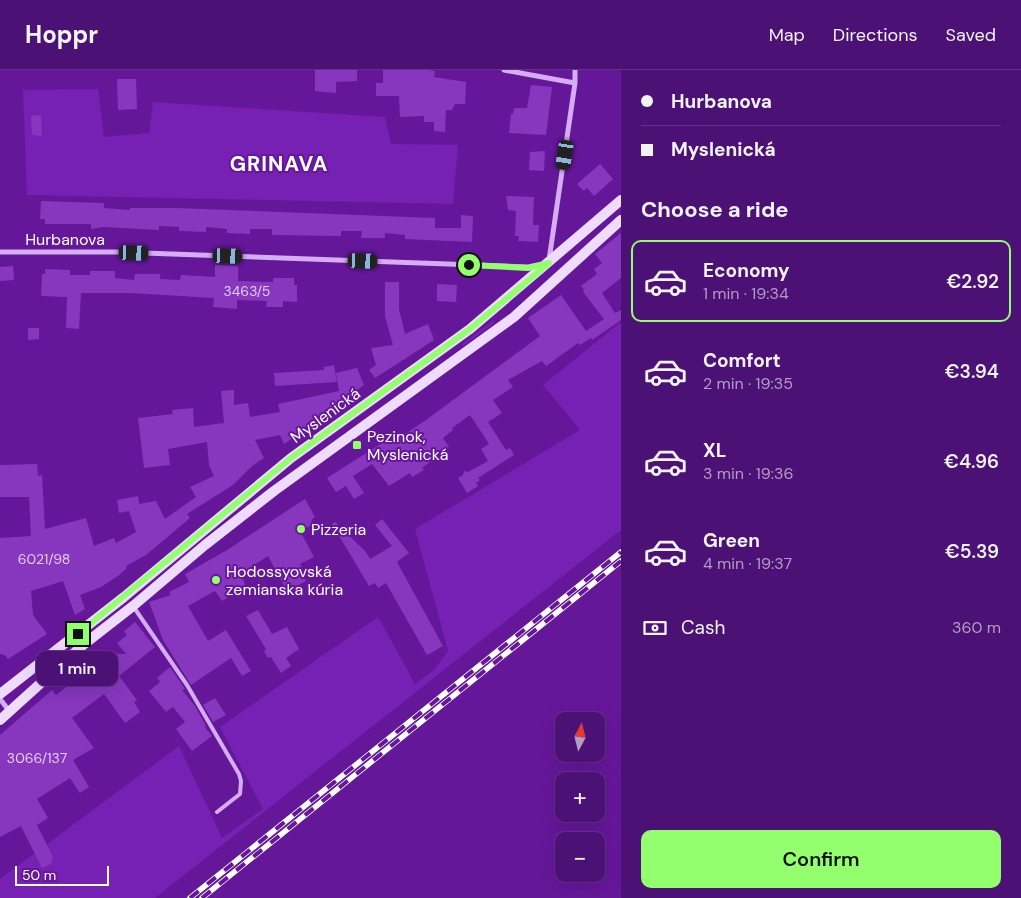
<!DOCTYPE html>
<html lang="en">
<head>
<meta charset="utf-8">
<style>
	:root { --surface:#4c1174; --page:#531a79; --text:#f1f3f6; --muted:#b29dc5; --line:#633186; --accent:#93ff6e }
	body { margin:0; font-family:"DM Sans",sans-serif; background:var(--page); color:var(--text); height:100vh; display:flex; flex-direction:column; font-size:19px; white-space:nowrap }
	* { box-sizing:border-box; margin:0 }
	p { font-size:16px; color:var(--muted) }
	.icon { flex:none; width:28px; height:28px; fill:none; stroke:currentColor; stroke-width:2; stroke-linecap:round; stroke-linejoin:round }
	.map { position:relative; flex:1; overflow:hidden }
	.drawer { display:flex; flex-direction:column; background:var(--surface); width:400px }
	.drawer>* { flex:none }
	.banner { display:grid; align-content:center; height:110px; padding:0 20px; background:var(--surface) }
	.needle { width:32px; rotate:7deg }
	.buttons { position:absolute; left:555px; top:642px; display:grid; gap:10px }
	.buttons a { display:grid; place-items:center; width:50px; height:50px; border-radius:10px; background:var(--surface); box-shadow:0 5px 20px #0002,0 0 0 1px var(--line); font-size:25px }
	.scale { position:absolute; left:15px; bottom:12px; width:94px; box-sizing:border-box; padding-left:5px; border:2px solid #fff; border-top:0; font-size:14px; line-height:18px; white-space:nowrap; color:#fff; -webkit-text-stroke:4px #65179a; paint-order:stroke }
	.end { position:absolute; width:22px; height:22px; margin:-11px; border:6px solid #93ff6e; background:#111; box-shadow:0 0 0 2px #111 }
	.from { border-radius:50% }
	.bubble { position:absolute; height:35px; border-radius:10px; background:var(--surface); box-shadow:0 5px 20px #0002,0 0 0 1px var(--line); font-size:16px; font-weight:600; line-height:35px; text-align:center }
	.car { position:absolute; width:15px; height:30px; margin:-15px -8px; border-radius:6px; box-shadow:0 0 4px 1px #0007; background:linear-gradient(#222 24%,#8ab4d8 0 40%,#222 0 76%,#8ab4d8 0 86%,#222 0) }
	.banner b { display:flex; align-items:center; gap:18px; height:48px; font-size:19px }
	.banner b+b { border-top:1px solid var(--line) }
	.banner i { width:12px; height:12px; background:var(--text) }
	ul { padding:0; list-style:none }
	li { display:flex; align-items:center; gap:15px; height:82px; margin:0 10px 8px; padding:0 10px; border:2px solid transparent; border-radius:10px }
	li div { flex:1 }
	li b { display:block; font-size:19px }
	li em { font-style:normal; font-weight:600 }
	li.selected { border-color:var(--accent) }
	li>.icon { width:45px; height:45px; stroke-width:1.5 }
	h2 { padding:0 20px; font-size:22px; line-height:60px }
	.pay { display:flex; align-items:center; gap:12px; height:55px; padding:0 20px; font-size:19px }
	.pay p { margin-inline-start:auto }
	.button { display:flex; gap:10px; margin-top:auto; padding:10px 20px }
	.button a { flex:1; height:58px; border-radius:10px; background:var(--accent); color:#111; font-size:20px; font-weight:600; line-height:58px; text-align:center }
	header { display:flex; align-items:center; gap:30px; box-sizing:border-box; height:70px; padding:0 25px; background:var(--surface); border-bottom:1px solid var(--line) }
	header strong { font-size:24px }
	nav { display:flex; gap:28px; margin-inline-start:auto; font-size:18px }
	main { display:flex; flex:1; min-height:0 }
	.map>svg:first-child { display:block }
	.green { fill:#7620b4 }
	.building { fill:#8637be }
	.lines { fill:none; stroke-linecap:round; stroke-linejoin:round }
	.lane { stroke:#d5adf2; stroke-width:4 }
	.street { stroke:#d5adf2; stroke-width:5 }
	.secondary { stroke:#efdcfc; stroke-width:10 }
	.rail-casing { stroke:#fff; stroke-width:5.5 }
	.rail { stroke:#65179a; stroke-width:4; stroke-dasharray:11; stroke-linecap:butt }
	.route { stroke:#93ff6e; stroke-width:6 }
	.poi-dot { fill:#93ff6e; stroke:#65179a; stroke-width:2 }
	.labels { text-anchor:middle; stroke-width:4; stroke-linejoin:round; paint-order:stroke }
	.number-label { font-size:14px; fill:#e1cdef }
	.street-label { font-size:16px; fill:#fff; stroke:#65179a }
	.poi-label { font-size:16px; fill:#fff; stroke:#65179a; text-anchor:start }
	.district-label { font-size:21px; font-weight:bold; letter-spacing:1px; fill:#fff; stroke:#65179a }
</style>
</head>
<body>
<header>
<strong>Hoppr</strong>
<nav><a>Map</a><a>Directions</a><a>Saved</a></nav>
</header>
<main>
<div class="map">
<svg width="621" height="828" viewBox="0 0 621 828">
	<rect width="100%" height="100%" fill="#65179a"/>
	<path class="green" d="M98,19l6,48 45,-4 4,-31 232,15 6,27 67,1 -5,59 -426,-9 -4,-105z
		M494,250v3l-31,23 -1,-2z
		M621,252v208l-466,368h-155v-19l179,-133 43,92 41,-29 -43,-82 158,-110 37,67 19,-14 14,-19 -33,-122 165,-99 -37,-45z"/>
	<path class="building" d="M315,0h42v11l-21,1v11l-21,-2z
		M383,0h45l7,1 -1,6 32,5 -1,22h-10l-3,6h-6l-1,22 -11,-1v-9h-10v-6l-24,1 -1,-21h-23v-13h7z
		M117,9h19l1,30 -19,1z
		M531,15l21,2 -6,48 -37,-2 2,-19h2l1,-6h13z
		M41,45l1,21 -10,-1 -1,-19z
		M545,81l-1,20 -15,-1 1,-18z
		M600,94l13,15 -19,17 -7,-8 -3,3 -7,-7z
		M506,126l28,1 -1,28h6l-1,17 -20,-1 1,-5h-4l1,-25 -8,-1z
		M41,131l63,2v5l26,2v-2h46l259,10v10h26v-13l12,1 -1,26 -67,-3v-4l-20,-2v5h-24l1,-7h-21v5l-69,-1v-6h-22v5l-23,-1v-4l-21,-2v5l-27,-1v-4l-20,-1v4l-55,-3 -13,2v-5h-46v-5h-5z
		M621,163v45l-19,15 13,20 6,-3v10l-29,20 -1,-2 -11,7 -2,-2 -32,23 -4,-5 -34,19 5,7 -20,13 9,13 -14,9 18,28 4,-2 4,7 -36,23 2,2 -4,3 2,3 -11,7 -9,-15 5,-3 1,-4 4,1 20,-11 -7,-12 8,-5 -19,-29 -18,13 1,2 -10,8 6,9 -27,21 2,2 -12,7 -2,-4 -21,13 -17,-22 -19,12 11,17 -10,6 -8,-13 -10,6 -9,-14 63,-40 3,4 33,-22 114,-84 -12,-18 33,-23 25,36 18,-12 -21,-27 1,-2 -3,-4 16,-12 -3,-5 8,-6 -7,-9z
		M215,195l23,1v15l35,1v-4h21v7h3v17l-14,-1v6h-17l1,-6 -30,-1v9l-24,-2 1,-9 -84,-5h-49l-2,36 -13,-1 1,-31 -26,-1 1,-22h3v-5l25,1v5h20v-4h25v7l19,2 1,-6h25v5l20,1 1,-5 34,2z
		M13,196l1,14 -14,1v-14z
		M385,212h14v27l6,25 23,-10 6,16 -59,38 -6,-8 7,-5 -5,-17 22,-3 -8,-29z
		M437,214l20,1 -1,17 -19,-1z
		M28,258h11v11l-11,1z
		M334,295l3,17 -62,4 -1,-13 50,-3v-3z
		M357,298l7,17 -28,21 1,3 -53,35 -4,-9 -25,5 9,18 -12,8 -19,19 -46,29 3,4 -44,37 -20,11 1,2 -9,8 -17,11 -21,8 5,14 -10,6 -12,-34 -32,10 2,24 14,19 -39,25 -3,-4 -5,-1v-116l31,-2 -2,-39h-29v-32l37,-1 1,12 4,-1 3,54 41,-11 8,28 20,-8 2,5 20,-11 -7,-21 -10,2 -2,-13 21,-4 1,8 17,-3 9,18 31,-22 -6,-10 24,-11 -5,-11 -2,-23 -39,7 2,16 -26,3 -6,-50 35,-4 -1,-4 21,-2 1,19 30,-4 -3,-32 13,-1v15l14,-2 2,14 30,-5 -2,-8 61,-13 -3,-18z
		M305,429l10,18 -4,3 3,4 -14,7 14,26 -14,7 2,3 -3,1 7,13 -19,10 -19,-35 -28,18 6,12 -24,15 -7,-10 -27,15 20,35 18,-11 25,41 -9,5 -11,-18 -40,27 -28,-45 -14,-38 22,-7 -2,-3 20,-10 -4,-8 42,-24z
		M382,449l27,34 -12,9 46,84 -16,9 -41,-72 -8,5 -3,-5 -6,3 -37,-62 3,-2 30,29 5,8 22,-13 -17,-21z
		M258,540l14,24 15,-7 12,22 -13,9 5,8 -10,7 -10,-16 -3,1 -4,-7 2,-2 -20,-33z
		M135,552l20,25 -36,29 18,24 -3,2 6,10 -15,11 -21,-29 -32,24 22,30 -21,12 16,27 -9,6 -10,-15 -33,21 11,19 -11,7 16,32 -2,7 -9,4 -21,-42 -21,11v-102l52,-45 4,5 32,-24 -5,-8 13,-10 30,1 -9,-11 10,-8 -3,-4z
		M170,597l15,22 -3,1 13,16 11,20 -1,1 7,9 -20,15 -16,-22 9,-7 -12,-15 -7,5 -17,-21 11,-9 -3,-4z
		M215,628l11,17 -13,7 -10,-17z"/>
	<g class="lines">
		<path class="lane" d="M133,536l54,79 52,89 2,7 -1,13 -23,18"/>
		<path class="street" d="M504,0l71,13
			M0,182h115l413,15 15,-3
			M549,190l26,-177v-13
			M0,629l10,13"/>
		<path class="secondary" d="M0,624l124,-97 167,-139 179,-129 151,-129
			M0,650l83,-75 50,-39 72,-61 69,-54 240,-174 107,-97"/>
		<g class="rail-casing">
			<path id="rail" d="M190,828l431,-346
				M202,828l419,-337"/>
		</g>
		<use href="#rail" class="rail"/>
	</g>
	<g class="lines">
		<path class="route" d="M78,564l213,-176 179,-129 79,-66 -21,5 -59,-3"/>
	</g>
	<g class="poi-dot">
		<rect x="352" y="370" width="10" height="10" rx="2.5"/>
		<circle cx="301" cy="459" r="5"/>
		<circle cx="216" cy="510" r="5"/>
	</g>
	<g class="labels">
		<g class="number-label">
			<text x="247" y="226">3463/5</text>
			<text x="44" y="494">6021/98</text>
			<text x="37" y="693">3066/137</text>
		</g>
		<g class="street-label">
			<text x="65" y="175">Hurbanova</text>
			<text transform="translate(325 345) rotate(-36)" y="6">Myslenická</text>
		</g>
		<g class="poi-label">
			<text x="367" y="372">Pezinok,<tspan x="367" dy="18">Myslenická</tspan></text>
			<text x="311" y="465">Pizzeria</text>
			<text x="226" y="507">Hodossyovská<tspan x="226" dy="18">zemianska kúria</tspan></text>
		</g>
		<g class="district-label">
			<text x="279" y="101">GRINAVA</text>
		</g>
	</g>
</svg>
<div class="buttons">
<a><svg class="needle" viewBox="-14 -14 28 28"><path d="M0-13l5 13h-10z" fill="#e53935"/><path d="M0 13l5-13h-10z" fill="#b29dc5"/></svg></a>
<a>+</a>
<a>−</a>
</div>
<div class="scale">50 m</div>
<i class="end from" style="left:469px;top:195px"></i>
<i class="end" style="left:78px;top:564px"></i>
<div class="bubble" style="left:36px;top:581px;width:82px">1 min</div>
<i class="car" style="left:565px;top:85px;rotate:189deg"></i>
<i class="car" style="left:134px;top:183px;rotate:92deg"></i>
<i class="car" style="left:228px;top:186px;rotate:92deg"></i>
<i class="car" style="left:363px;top:191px;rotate:92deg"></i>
</div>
<section class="drawer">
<div class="banner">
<b><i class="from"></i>Hurbanova</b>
<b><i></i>Myslenická</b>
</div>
<h2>Choose a ride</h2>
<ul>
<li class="selected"><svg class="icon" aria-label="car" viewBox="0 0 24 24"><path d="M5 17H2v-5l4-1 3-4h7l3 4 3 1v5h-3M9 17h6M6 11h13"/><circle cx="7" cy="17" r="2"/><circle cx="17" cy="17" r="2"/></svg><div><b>Economy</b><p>1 min · 19:34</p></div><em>€2.92</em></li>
<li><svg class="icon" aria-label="car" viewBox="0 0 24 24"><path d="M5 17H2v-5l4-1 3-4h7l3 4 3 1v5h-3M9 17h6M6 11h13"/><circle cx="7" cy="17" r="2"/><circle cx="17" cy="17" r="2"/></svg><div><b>Comfort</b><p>2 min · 19:35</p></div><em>€3.94</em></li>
<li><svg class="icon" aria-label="car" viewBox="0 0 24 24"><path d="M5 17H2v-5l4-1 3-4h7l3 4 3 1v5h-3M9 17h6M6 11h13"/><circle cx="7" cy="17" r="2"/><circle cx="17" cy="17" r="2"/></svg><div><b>XL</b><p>3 min · 19:36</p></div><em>€4.96</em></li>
<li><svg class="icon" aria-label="car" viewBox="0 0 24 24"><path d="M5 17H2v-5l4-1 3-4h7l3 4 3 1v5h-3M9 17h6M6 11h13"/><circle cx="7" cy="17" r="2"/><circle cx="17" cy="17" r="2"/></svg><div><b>Green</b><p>4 min · 19:37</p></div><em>€5.39</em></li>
</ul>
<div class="pay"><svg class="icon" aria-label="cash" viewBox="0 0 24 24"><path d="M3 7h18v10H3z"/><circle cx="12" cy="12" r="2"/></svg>Cash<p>360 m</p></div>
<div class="button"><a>Confirm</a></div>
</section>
</main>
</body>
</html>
